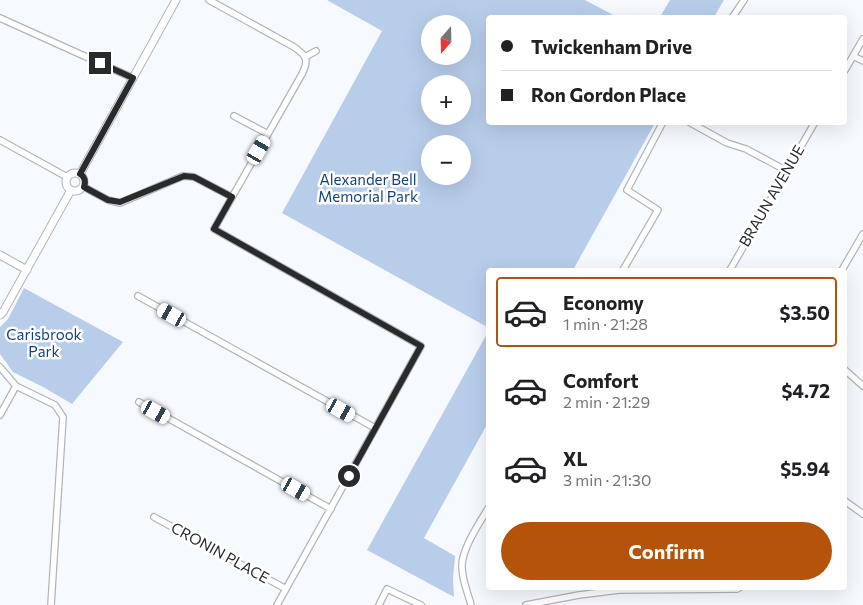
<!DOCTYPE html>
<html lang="en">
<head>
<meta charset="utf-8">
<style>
	:root { --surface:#fff; --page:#f2f2f2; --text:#202124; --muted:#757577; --line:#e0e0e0; --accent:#b45309 }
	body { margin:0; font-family:Commissioner,sans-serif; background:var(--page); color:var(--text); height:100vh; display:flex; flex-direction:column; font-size:19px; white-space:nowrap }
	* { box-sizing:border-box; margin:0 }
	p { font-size:16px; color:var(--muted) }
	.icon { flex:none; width:28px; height:28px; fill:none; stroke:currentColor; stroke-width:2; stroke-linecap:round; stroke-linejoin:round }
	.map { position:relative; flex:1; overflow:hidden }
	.details { position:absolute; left:486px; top:268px; width:361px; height:322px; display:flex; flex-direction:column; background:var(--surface); border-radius:5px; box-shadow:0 5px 20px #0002 }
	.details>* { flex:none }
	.top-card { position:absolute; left:486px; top:15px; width:361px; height:110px; border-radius:5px; box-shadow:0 5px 20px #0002; display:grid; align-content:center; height:110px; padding:0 15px; background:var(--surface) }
	.needle { width:32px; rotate:200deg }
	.buttons { position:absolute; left:421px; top:15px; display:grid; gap:10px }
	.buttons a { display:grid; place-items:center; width:50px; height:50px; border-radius:50%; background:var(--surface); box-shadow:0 5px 20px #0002; font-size:25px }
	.end { position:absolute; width:22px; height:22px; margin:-11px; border:6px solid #282a2c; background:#fff; box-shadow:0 0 0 2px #fff }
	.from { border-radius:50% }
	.car { position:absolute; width:15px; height:30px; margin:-15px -8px; border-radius:6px; box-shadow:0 0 4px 1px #0007; background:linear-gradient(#fff 24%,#345 0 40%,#fff 0 76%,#345 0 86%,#fff 0) }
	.top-card b { display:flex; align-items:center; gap:18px; height:48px; font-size:19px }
	.top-card b+b { border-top:1px solid var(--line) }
	.top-card i { width:12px; height:12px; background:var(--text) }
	ul { padding:9px 0 0; list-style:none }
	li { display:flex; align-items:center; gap:15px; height:70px; margin:0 10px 8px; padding:0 5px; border:2px solid transparent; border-radius:5px }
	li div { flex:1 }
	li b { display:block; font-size:19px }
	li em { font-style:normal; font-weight:700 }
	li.current { border-color:var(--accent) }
	li>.icon { width:45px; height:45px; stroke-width:1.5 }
	.action { display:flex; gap:10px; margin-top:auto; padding:10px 15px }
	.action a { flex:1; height:58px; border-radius:30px; background:var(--accent); color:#fff; font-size:20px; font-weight:700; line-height:58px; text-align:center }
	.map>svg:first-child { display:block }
	.green { fill:#b7cdea; fill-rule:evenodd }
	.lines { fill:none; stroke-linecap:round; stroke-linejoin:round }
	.minor-casing { stroke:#b1b5bb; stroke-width:8 }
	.tertiary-casing { stroke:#b1b5bb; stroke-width:9 }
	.minor { stroke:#fff; stroke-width:5.5 }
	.tertiary { stroke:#fff; stroke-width:7 }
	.route { stroke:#282a2c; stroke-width:6 }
	.labels { text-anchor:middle; stroke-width:5; stroke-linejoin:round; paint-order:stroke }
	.park-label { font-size:15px; fill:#154379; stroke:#fff }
	.street-label { font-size:15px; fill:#282a2c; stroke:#fff }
</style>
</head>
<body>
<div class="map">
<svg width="863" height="605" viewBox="0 0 863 605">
	<rect width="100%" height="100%" fill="#f6faff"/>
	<path class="green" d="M327,0h258l32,17 -128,1v104l166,1 -82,147h-84v58l-207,-115 100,-182zM430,24h32v32h-32zM430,84h32v32h-32zM430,144h32v32h-32z
		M670,0h54l-10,17h-54z
		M24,288l99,54 -51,62 -29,-17 -30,-15 -13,-18v-27l8,-8z
		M489,330v91l-65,117 31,18 -2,23 1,18 -87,-47z"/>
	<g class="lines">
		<g class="minor-casing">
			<path id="minor" d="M209,0l85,47c13,9 15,13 8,27l-88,155 207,117 -144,259
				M0,18l133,60
				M732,18l12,-18
				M853,56l10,5
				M305,57l11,-6
				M845,70l18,-31
				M234,116l34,18
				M689,122l38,21 19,6 41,22
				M0,140l67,37
				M84,187l24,13 12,3 63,-27 11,1 38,20
				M623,270l35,-60 -31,-20 36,-68
				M730,270l85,-148
				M842,270l21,-36
				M138,296l237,132
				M0,367l16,19 39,19 8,12 -12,188
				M845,370l18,16
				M139,402l192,107
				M0,415l16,-29
				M845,501l18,13
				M154,517l132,72
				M379,605l8,-16 34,16
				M471,605c-3,-12 -9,-25 -9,-38 -1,-17 18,-45 27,-60
				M526,605l53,-10 40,-5 118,-1 2,-1"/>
		</g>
		<g class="tertiary-casing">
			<path id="tertiary" d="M66 182a9 9 0 1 1 18 0a9 9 0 1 1-18 0Z
				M80,174l96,-174
				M0,255l27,15
				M0,315l3,-3 68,-122"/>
		</g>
		<use href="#minor" class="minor"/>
		<use href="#tertiary" class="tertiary"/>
	</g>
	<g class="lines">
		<path class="route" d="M100,63l33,15 -53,96c5,3 6,7 4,13l24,13 12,2 64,-26 10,1 38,20 -18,32 207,117 -72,130"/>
	</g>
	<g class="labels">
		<g class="park-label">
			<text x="368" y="185">Alexander Bell<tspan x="368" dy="17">Memorial Park</tspan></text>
			<text x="44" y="340">Carisbrook<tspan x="44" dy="17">Park</tspan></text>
		</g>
		<g class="street-label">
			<text transform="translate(772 196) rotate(-60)" y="5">BRAUN AVENUE</text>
			<text transform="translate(220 553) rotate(29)" y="5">CRONIN PLACE</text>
		</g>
	</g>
</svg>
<div class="buttons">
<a><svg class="needle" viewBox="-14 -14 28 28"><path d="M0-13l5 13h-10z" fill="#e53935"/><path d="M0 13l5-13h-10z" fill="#757577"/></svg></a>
<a>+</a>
<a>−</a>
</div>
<i class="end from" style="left:349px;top:476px"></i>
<i class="end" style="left:100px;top:63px"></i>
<i class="car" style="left:259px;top:150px;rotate:30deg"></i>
<i class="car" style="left:172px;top:315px;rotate:299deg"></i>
<i class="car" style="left:341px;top:410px;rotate:119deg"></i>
<i class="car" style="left:156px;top:412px;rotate:119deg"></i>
<i class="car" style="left:296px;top:489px;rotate:119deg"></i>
<div class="top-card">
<b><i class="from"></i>Twickenham Drive</b>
<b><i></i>Ron Gordon Place</b>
</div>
<section class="details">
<ul>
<li class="current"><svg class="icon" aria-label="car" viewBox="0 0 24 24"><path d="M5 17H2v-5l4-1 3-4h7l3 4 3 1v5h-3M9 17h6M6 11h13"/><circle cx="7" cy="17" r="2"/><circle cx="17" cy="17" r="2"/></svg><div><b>Economy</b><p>1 min · 21:28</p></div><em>$3.50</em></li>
<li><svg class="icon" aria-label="car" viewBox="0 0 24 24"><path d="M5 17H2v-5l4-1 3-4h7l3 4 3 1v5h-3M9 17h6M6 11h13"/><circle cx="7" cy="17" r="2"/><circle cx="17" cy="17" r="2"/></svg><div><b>Comfort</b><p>2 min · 21:29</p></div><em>$4.72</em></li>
<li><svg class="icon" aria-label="car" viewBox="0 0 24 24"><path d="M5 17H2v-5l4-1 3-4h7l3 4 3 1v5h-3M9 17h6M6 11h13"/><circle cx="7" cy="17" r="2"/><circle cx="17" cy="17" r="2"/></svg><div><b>XL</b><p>3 min · 21:30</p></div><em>$5.94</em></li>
</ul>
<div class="action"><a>Confirm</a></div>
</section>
</div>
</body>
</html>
